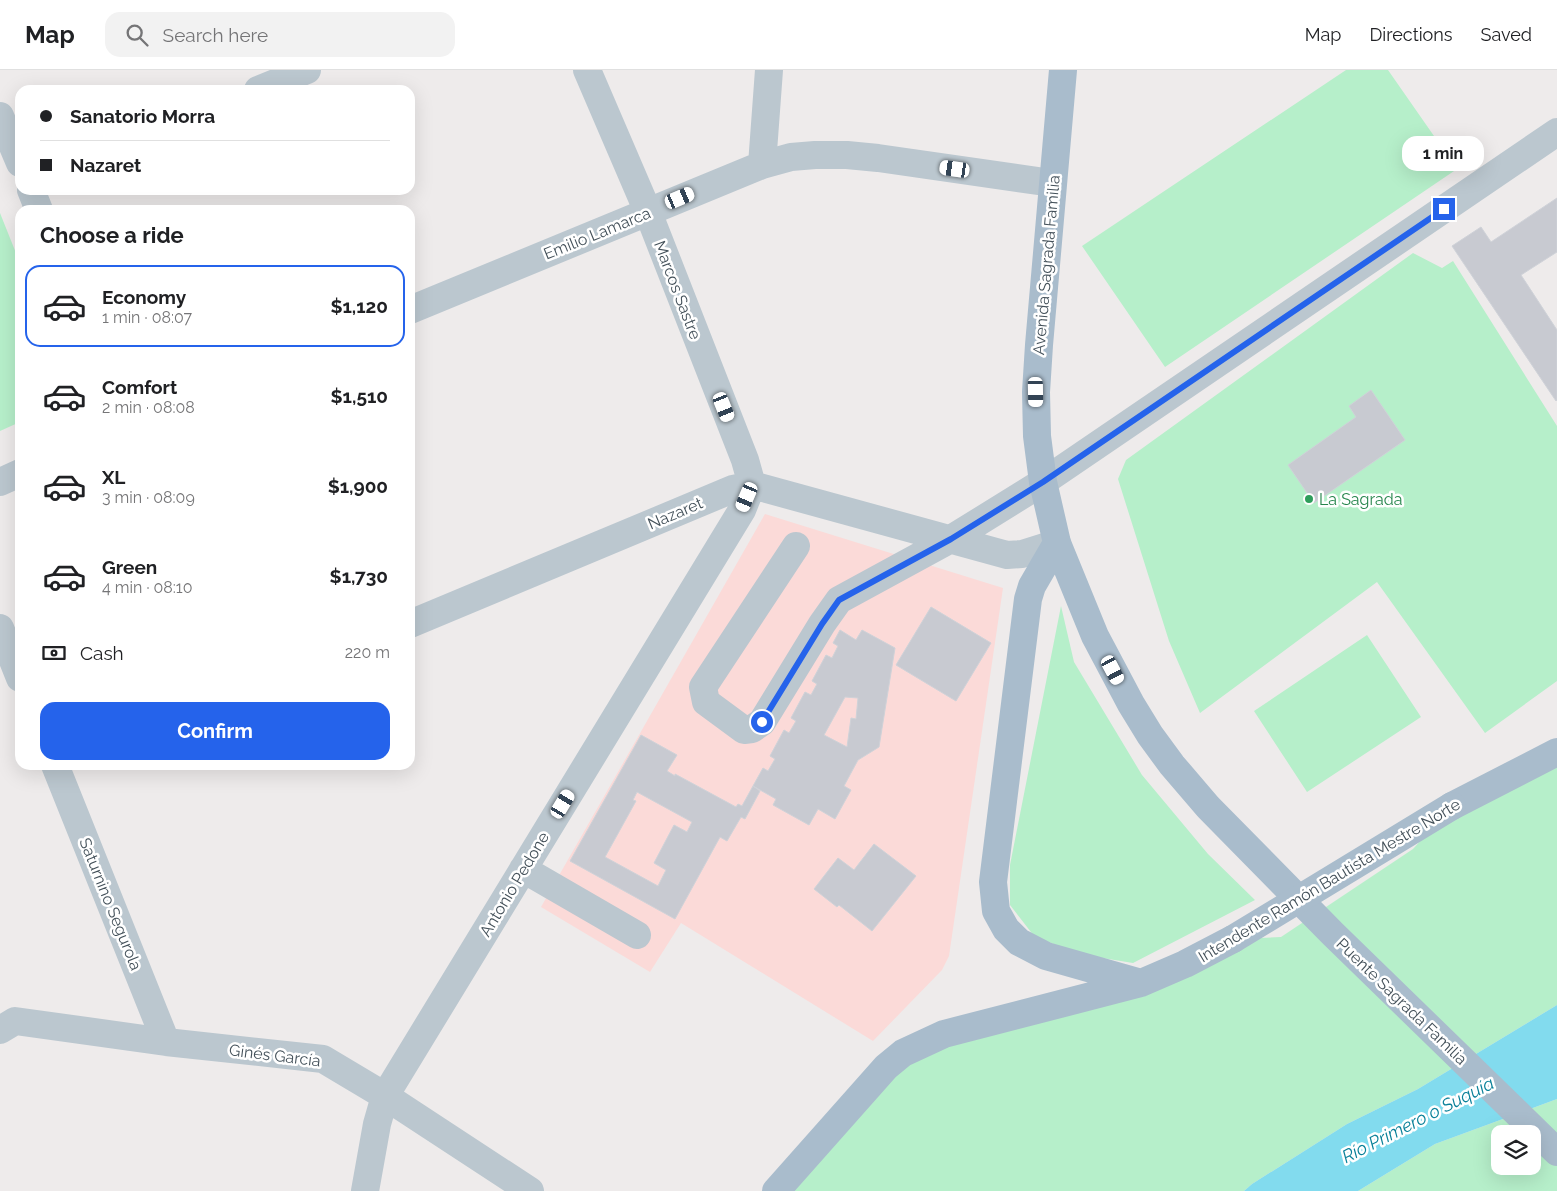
<!DOCTYPE html>
<html lang="en">
<head>
<meta charset="utf-8">
<style>
	:root { --surface:#fff; --page:#f2f2f2; --text:#202124; --muted:#757577; --line:#e0e0e0; --accent:#2563eb }
	body { margin:0; font-family:Raleway,sans-serif; background:var(--page); color:var(--text); height:100vh; display:flex; flex-direction:column; font-size:19px; white-space:nowrap }
	* { box-sizing:border-box; margin:0 }
	p { font-size:16px; color:var(--muted) }
	.icon { flex:none; width:28px; height:28px; fill:none; stroke:currentColor; stroke-width:2; stroke-linecap:round; stroke-linejoin:round }
	.map { position:relative; flex:1; overflow:hidden }
	.panel { position:absolute; left:15px; top:135px; width:400px; height:565px; display:flex; flex-direction:column; background:var(--surface); border-radius:15px; box-shadow:0 5px 20px #0002 }
	.panel>* { flex:none }
	.banner { position:absolute; left:15px; top:15px; width:400px; height:110px; border-radius:15px; box-shadow:0 5px 20px #0002; display:grid; align-content:center; height:110px; padding:0 25px; background:var(--surface) }
	.buttons { position:absolute; left:1491px; top:1055px; display:grid; gap:10px }
	.buttons a { display:grid; place-items:center; width:50px; height:50px; border-radius:10px; background:var(--surface); box-shadow:0 5px 20px #0002; font-size:25px }
	.end { position:absolute; width:22px; height:22px; margin:-11px; border:6px solid #2563eb; background:#fff; box-shadow:0 0 0 2px #fff }
	.from { border-radius:50% }
	.bubble { position:absolute; height:35px; border-radius:15px; background:var(--surface); box-shadow:0 5px 20px #0002; font-size:16px; font-weight:700; line-height:35px; text-align:center }
	.car { position:absolute; width:15px; height:30px; margin:-15px -8px; border-radius:6px; box-shadow:0 0 4px 1px #0007; background:linear-gradient(#fff 24%,#345 0 40%,#fff 0 76%,#345 0 86%,#fff 0) }
	.banner b { display:flex; align-items:center; gap:18px; height:48px; font-size:19px }
	.banner b+b { border-top:1px solid var(--line) }
	.banner i { width:12px; height:12px; background:var(--text) }
	ul { padding:0; list-style:none }
	li { display:flex; align-items:center; gap:15px; height:82px; margin:0 10px 8px; padding:0 15px; border:2px solid transparent; border-radius:15px }
	li div { flex:1 }
	li b { display:block; font-size:19px }
	li em { font-style:normal; font-weight:700 }
	li.active { border-color:var(--accent) }
	li>.icon { width:45px; height:45px; stroke-width:1.5 }
	h2 { padding:0 25px; font-size:22px; line-height:60px }
	.pay { display:flex; align-items:center; gap:12px; height:55px; padding:0 25px; font-size:19px }
	.pay p { margin-inline-start:auto }
	.action { display:flex; gap:10px; margin-top:auto; padding:10px 25px }
	.action a { flex:1; height:58px; border-radius:15px; background:var(--accent); color:#fff; font-size:20px; font-weight:700; line-height:58px; text-align:center }
	header { display:flex; align-items:center; gap:30px; box-sizing:border-box; height:70px; padding:0 25px; background:var(--surface); border-bottom:1px solid var(--line) }
	header strong { font-size:24px }
	nav { display:flex; gap:28px; margin-inline-start:auto; font-size:18px }
	.search { width:350px; height:45px; background:var(--page); display:flex; align-items:center; gap:12px; box-sizing:border-box; padding:0 18px; border-radius:15px; color:var(--muted); font-size:19px }
	.map>svg:first-child { display:block }
	.medical { fill:#fbdad8 }
	.green { fill:#b6efca; fill-rule:evenodd }
	.water { fill:#82dbee }
	.building { fill:#c8cad1; stroke:#cfd2d8; fill-rule:evenodd }
	.lines { fill:none; stroke-linecap:round; stroke-linejoin:round }
	.minor { stroke:#bbc7cf; stroke-width:28 }
	.major { stroke:#a9bccc; stroke-width:28 }
	.major-bridge { stroke:#a9bccc; stroke-width:28 }
	.route { stroke:#2563eb; stroke-width:6 }
	.leisure-dot { fill:#2e9e5b; stroke:#fff; stroke-width:2 }
	.labels { text-anchor:middle; stroke-width:5; stroke-linejoin:round; paint-order:stroke }
	.street-label { font-size:16px; fill:#435059; stroke:#fff }
	.leisure-label { font-size:16px; fill:#27864d; stroke:#fff; text-anchor:start }
	.water-label { font-size:18px; font-style:italic; fill:#098099; stroke:#fff }
</style>
</head>
<body>
<header>
<strong>Map</strong>
<div class="search"><svg class="icon" aria-label="search" viewBox="0 0 24 24"><circle cx="10" cy="10" r="6"/><path d="M15 15l6 6"/></svg>Search here</div>
<nav><a>Map</a><a>Directions</a><a>Saved</a></nav>
</header>
<div class="map">
<svg width="1557" height="1121" viewBox="0 0 1557 1121">
	<rect width="100%" height="100%" fill="#eeebeb"/>
	<path class="medical" d="M765,444l238,74 -54,368 -7,14 -69,71 -192,-118 -31,49 -109,-65z"/>
	<path class="green" d="M1346,0h42l69,99 -292,198 -83,-121z
		M0,143l20,50v159l-20,9z
		M1413,183l29,15 11,-7 104,165v255l-72,52 -108,-151 -177,131 -31,-72 -51,-162 8,-19z
		M1061,536l13,56 68,113 66,79 47,46 -122,63 -55,-9 -44,-18 -24,-31v-40z
		M1367,565l54,82 -114,75 -53,-81z
		M1557,682v253l-139,84 -71,35 -95,60 -8,7h-468l110,-124 347,-128 48,-2 132,-88 39,-43z
		M1557,1029v92h-199l77,-47zM1500,1064h32v32h-32z"/>
	<path class="water" d="M1557,935v94l-122,45 -77,47h-114l8,-7 95,-60 71,-35z"/>
	<path class="building" d="M1557,128v54l-36,23 36,55v70l-1,1 -104,-155 29,-19 10,15z
		M1371,320l34,50 -91,63 -26,-38 68,-48 -7,-11z
		M931,537l60,36 -35,58 -60,-36z
		M840,560l16,10 6,-10 33,18 -16,99 -21,13 -14,26 7,4 -16,29 -17,-10 -9,16 -36,-20 3,-6 -23,-13 10,-18 5,3 7,-12 -5,-3 14,-26 5,3 7,-12 -5,-3 14,-26 6,3 6,-11 -5,-3 14,-26 6,3 6,-12 -5,-3zM845,627l13,1 -2,21 -5,-1 -4,29 -23,-12z
		M641,665l36,20 -10,16 8,5v-2l61,33 2,-3 4,2 11,-20 7,5 -15,28 -4,-2 -14,24 -7,-4 -45,82 -105,-58zM637,722l55,30 -5,10 -13,-7 -20,38 12,7 -8,16 -53,-29 31,-56 -3,-1z
		M874,774l42,32 -44,55 -33,-26 -2,2 -23,-18 24,-31 16,12z"/>
	<g class="lines">
		<path class="minor" d="M587,0l61,142 97,248 7,25
			M258,20l49,-20
			M0,46l20,47
			M762,95l7,-95
			M31,120l8,20
			M410,240l352,-145 29,-8 24,-2h32l31,3 174,25
			M0,412l20,-9
			M796,476l-93,141 3,15 38,28 8,-1 10,-7 60,-98 17,-24 112,-61 92,-57 514,-350
			M410,554l323,-135 19,-4 255,70 15,-1 35,-11
			M0,558l20,50
			M55,695l111,277
			M523,799l114,66
			M0,960l15,-9 151,21 157,17 62,37 145,95
			M365,1121l12,-67 8,-28 357,-586 10,-25"/>
		<path class="major" d="M1063,0l-24,275 -3,47 1,44 6,46 14,61 38,93 36,68 19,31 22,30 36,42 125,127 224,218
			M1057,473l-25,43 -4,13 -35,283 3,29 10,18 13,13 27,14 95,27
			M1452,736l105,-54
			M776,1121l110,-124 17,-14 41,-19 197,-51 44,-19 48,-25"/>
		<path class="major-bridge" d="M1233,869l219,-133"/>
	</g>
	<g class="lines">
		<path class="route" d="M762,652l60,-98 17,-24 112,-61 92,-57 401,-273"/>
	</g>
	<circle class="leisure-dot" cx="1309" cy="429" r="5"/>
	<g class="labels">
		<g class="street-label">
			<text transform="translate(597 163) rotate(-22)" y="6">Emilio Lamarca</text>
			<text transform="translate(1046 195) rotate(-85)" y="6">Avenida Sagrada Familia</text>
			<text transform="translate(678 220) rotate(69)" y="6">Marcos Sastre</text>
			<text transform="translate(675 443) rotate(-23)" y="6">Nazaret</text>
			<text transform="translate(1329 810) rotate(-31)" y="6">Intendente Ramón Bautista Mestre Norte</text>
			<text transform="translate(514 814) rotate(-59)" y="6">Antonio Pedone</text>
			<text transform="translate(111 834) rotate(68)" y="6">Saturnino Segurola</text>
			<text transform="translate(1402 931) rotate(44)" y="6">Puente Sagrada Familia</text>
			<text transform="translate(275 985) rotate(7)" y="6">Ginés García</text>
		</g>
		<g class="leisure-label">
			<text x="1319" y="435">La Sagrada</text>
		</g>
		<g class="water-label">
			<text transform="translate(1418 1050) rotate(-27)" y="6">Río Primero o Suquía</text>
		</g>
	</g>
</svg>
<div class="buttons">
<a><svg class="icon" aria-label="layers" viewBox="0 0 24 24"><path d="M12 4l9 5-9 5-9-5zM3 14l9 5 9-5"/></svg></a>
</div>
<i class="end from" style="left:762px;top:652px"></i>
<i class="end" style="left:1444px;top:139px"></i>
<div class="bubble" style="left:1402px;top:66px;width:82px">1 min</div>
<i class="car" style="left:955px;top:99px;rotate:278deg"></i>
<i class="car" style="left:680px;top:128px;rotate:67deg"></i>
<i class="car" style="left:1036px;top:322px;rotate:179deg"></i>
<i class="car" style="left:724px;top:337px;rotate:158deg"></i>
<i class="car" style="left:747px;top:427px;rotate:203deg"></i>
<i class="car" style="left:1113px;top:600px;rotate:152deg"></i>
<i class="car" style="left:563px;top:734px;rotate:31deg"></i>
<div class="banner">
<b><i class="from"></i>Sanatorio Morra</b>
<b><i></i>Nazaret</b>
</div>
<section class="panel">
<h2>Choose a ride</h2>
<ul>
<li class="active"><svg class="icon" aria-label="car" viewBox="0 0 24 24"><path d="M5 17H2v-5l4-1 3-4h7l3 4 3 1v5h-3M9 17h6M6 11h13"/><circle cx="7" cy="17" r="2"/><circle cx="17" cy="17" r="2"/></svg><div><b>Economy</b><p>1 min · 08:07</p></div><em>$1,120</em></li>
<li><svg class="icon" aria-label="car" viewBox="0 0 24 24"><path d="M5 17H2v-5l4-1 3-4h7l3 4 3 1v5h-3M9 17h6M6 11h13"/><circle cx="7" cy="17" r="2"/><circle cx="17" cy="17" r="2"/></svg><div><b>Comfort</b><p>2 min · 08:08</p></div><em>$1,510</em></li>
<li><svg class="icon" aria-label="car" viewBox="0 0 24 24"><path d="M5 17H2v-5l4-1 3-4h7l3 4 3 1v5h-3M9 17h6M6 11h13"/><circle cx="7" cy="17" r="2"/><circle cx="17" cy="17" r="2"/></svg><div><b>XL</b><p>3 min · 08:09</p></div><em>$1,900</em></li>
<li><svg class="icon" aria-label="car" viewBox="0 0 24 24"><path d="M5 17H2v-5l4-1 3-4h7l3 4 3 1v5h-3M9 17h6M6 11h13"/><circle cx="7" cy="17" r="2"/><circle cx="17" cy="17" r="2"/></svg><div><b>Green</b><p>4 min · 08:10</p></div><em>$1,730</em></li>
</ul>
<div class="pay"><svg class="icon" aria-label="cash" viewBox="0 0 24 24"><path d="M3 7h18v10H3z"/><circle cx="12" cy="12" r="2"/></svg>Cash<p>220 m</p></div>
<div class="action"><a>Confirm</a></div>
</section>
</div>
</body>
</html>
